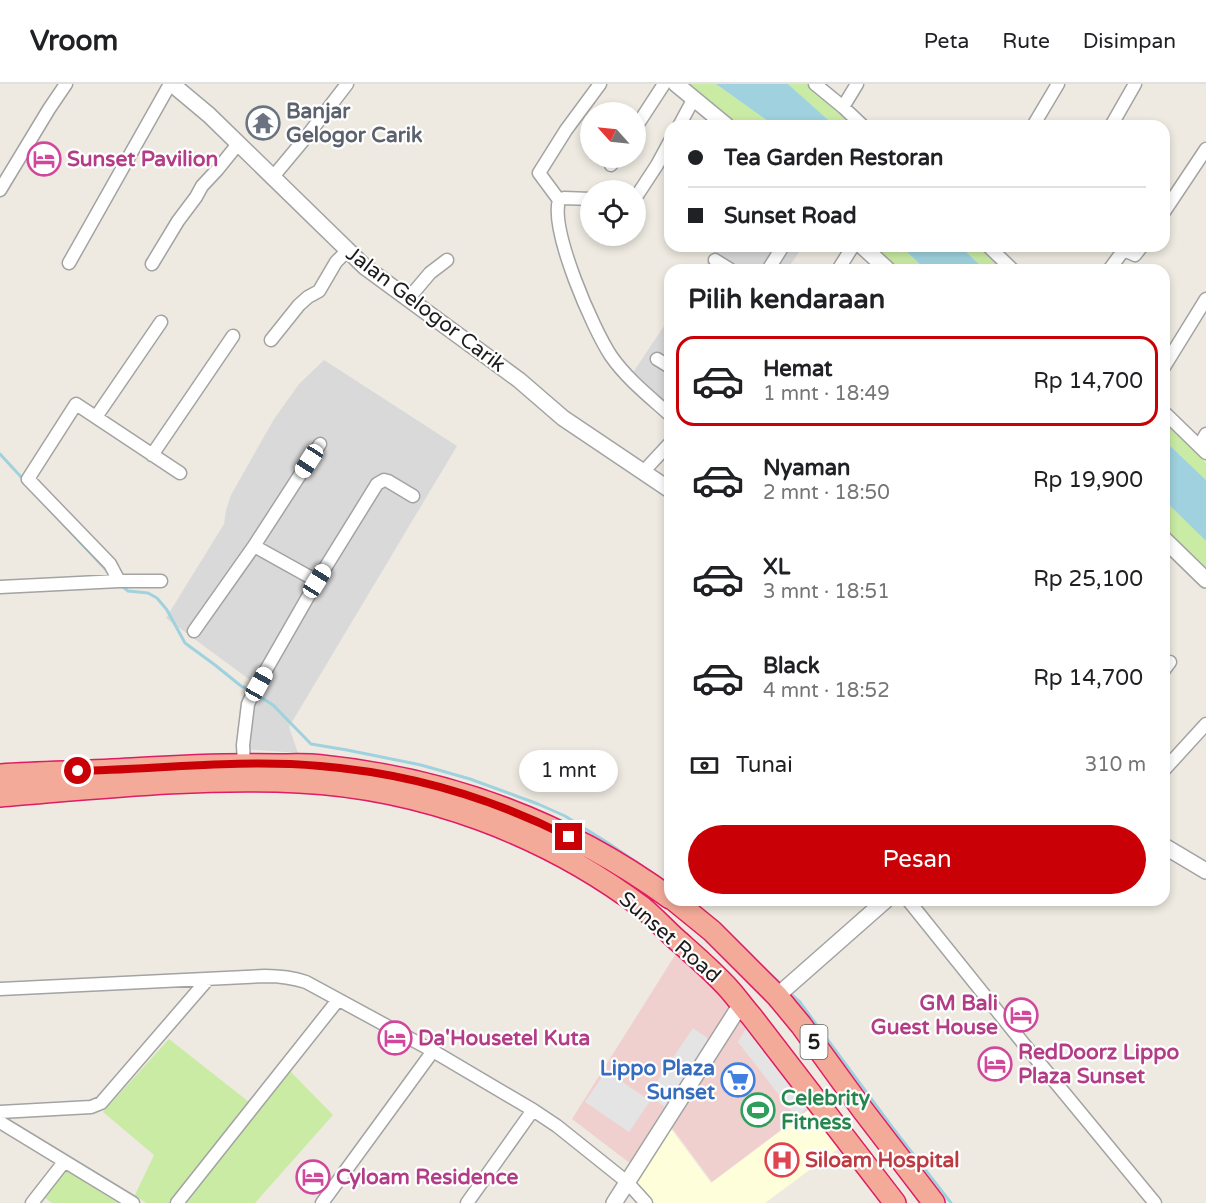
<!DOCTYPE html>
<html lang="id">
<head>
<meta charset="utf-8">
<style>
	:root { --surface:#fff; --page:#f2f2f2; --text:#202124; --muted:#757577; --line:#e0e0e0; --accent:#c90005 }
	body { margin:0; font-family:"Varela Round",sans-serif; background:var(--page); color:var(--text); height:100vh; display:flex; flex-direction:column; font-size:22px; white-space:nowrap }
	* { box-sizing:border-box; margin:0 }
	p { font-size:20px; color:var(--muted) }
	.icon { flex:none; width:33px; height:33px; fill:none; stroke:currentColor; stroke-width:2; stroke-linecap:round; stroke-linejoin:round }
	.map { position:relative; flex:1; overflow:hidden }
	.details { position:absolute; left:664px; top:180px; width:506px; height:642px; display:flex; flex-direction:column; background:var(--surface); border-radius:18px; box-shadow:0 3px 9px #0003 }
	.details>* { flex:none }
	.guide { position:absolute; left:664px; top:36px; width:506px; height:132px; border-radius:18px; box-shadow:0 3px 9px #0003; display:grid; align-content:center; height:132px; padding:0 24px; background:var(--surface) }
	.needle { width:39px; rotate:297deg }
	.controls { position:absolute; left:580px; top:18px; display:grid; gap:12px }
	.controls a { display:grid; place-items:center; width:66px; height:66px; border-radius:50%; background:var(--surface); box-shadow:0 3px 9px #0003; font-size:30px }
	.end { position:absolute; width:27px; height:27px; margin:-14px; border:8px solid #c90005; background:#fff; box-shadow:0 0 0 3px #fff }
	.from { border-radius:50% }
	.bubble { position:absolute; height:42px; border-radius:21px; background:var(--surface); box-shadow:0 3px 9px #0003; font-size:20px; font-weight:600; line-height:42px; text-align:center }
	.car { position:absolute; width:18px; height:36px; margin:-18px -9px; border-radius:8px; box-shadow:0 0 4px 2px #0007; background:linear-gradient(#fff 24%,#345 0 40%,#fff 0 76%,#345 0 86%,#fff 0) }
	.guide b { display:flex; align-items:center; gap:21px; height:57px; font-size:22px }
	.guide b+b { border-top:2px solid var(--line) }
	.guide i { width:15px; height:15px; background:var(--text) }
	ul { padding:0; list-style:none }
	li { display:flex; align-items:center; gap:18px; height:90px; margin:0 12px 9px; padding:0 12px; border:3px solid transparent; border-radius:18px }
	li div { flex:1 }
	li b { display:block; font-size:22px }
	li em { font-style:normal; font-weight:600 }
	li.active { border-color:var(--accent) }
	li>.icon { width:54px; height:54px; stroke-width:1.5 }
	h2 { padding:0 24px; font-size:27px; line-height:72px }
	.pay { display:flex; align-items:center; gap:15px; height:66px; padding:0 24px; font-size:22px }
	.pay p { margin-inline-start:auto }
	.cta { display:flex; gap:12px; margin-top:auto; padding:12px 24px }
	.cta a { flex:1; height:69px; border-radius:36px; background:var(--accent); color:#fff; font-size:24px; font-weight:600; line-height:69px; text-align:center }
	header { display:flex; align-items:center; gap:36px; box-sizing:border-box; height:84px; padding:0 30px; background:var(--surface); border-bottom:2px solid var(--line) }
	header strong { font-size:28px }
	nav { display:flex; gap:33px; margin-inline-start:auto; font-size:21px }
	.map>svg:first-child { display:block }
	.residential { fill:#dad9d9 }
	.commercial { fill:#f0d0cf }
	.education { fill:#fffeda }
	.grass { fill:#c9eba4 }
	.parking { fill:#e4e4e4 }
	.water { fill:#9fd2de }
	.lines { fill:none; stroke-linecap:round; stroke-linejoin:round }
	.stream { stroke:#9fd2de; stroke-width:3 }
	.minor-casing { stroke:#a3a3a3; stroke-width:15 }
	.tertiary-casing { stroke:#a3a3a3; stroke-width:18 }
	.trunk-casing { stroke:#df1c64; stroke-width:24 }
	.minor { stroke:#fff; stroke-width:12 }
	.tertiary { stroke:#fff; stroke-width:15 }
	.trunk { stroke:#f4aa98; stroke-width:21 }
	.route { stroke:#c90005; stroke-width:8 }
	.labels { text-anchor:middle; stroke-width:4.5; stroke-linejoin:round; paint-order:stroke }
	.shield { fill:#fff; stroke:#606060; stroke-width:1.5 }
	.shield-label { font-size:20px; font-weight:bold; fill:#1c1c1c }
	.worship-label { font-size:21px; font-weight:bold; fill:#5b616d; stroke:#fff; text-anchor:start }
	.hotel-label { font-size:21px; font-weight:bold; fill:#b23c85; stroke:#fff; text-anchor:start }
	.street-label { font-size:21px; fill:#1c1c1c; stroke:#fff }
	.shop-label { font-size:21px; font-weight:bold; fill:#366cbe; stroke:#fff; text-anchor:end }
	.leisure-label { font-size:21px; font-weight:bold; fill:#27864d; stroke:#fff; text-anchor:start }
	.health-label { font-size:21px; font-weight:bold; fill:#be3a42; stroke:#fff; text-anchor:start }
</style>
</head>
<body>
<header>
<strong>Vroom</strong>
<nav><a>Peta</a><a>Rute</a><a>Disimpan</a></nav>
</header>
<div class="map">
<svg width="1206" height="1119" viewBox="0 0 1206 1119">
	<rect width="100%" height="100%" fill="#eeeae1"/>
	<path class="residential" d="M718,162h85l-16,24h-85z
		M670,233v96l-40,-36z
		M324,276l133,86 -168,281 9,26 -54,-4 6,-69 -84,-62 58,-94 2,-14 5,-15 43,-76 25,-35z"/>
	<path class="commercial" d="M677,868l54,55 -100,157 -59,-45z
		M746,927l64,97 -98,74 -40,-54z"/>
	<path class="education" d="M810,1025l29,39 -74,55h-114l-12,-15 -2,-6 34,-53 40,54z"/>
	<path class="grass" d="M687,0h29l59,42h-33z
		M788,0h20l28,22 21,20h-22z
		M874,162h27l25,24h-27z
		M960,162h21l25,24h-21z
		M1164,335l42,44v17l-42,-40z
		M1164,416l42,41v28l-42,-42z
		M169,955l85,67 31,-40 48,49 -78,88h-109l-11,-8 19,-40 -51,-43z
		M65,1085l53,34h-66l-7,-5z"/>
	<path class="parking" d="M748,941l59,83 -11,9 -58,-75z
		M693,944l17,12 -45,67 -13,-9 -23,34 -44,-30 21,-31 40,27z"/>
	<path class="water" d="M716,0h72l47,42h-60z
		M901,162h59l25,24h-59z
		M1164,356l42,40v61l-42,-41z"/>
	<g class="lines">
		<path class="stream" d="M0,370l23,25
			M49,425l61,65
			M121,501l7,6 20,2 9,5 10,12 18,33 30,22 26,21 9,4
			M256,610l17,11 38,39 36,6 74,15 49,14 68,25 27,12 43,27 62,42
			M723,844l28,27
			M770,890l13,12
			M790,909l9,8 93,126 59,76"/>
		<g class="minor-casing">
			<path id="minor" d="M600,0l-34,46 -27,43 20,27c-9,31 34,129 52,156 16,23 39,41 59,59
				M815,0l28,23 20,19
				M843,23l14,-23
				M679,42l15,-28
				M1033,42l25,-42
				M1111,42l24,-42
				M636,43l28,-43
				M611,81l5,-7
				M272,94l35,-42 40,-52
				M0,106l49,-81 17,-25
				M636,113l21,-32 13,-24
				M559,116l5,-2 27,1
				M1164,128l42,-63
				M988,162l25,24
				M715,176l16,10
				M69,179l101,-179
				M152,180l26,-43 18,-24 6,-11 15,-16 21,-26
				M768,186l15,-24
				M838,186l15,-24
				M1109,186l14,-19 1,-1 11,5 7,-9
				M408,215l22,-26 17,-13
				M271,256l28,-35 9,-8 11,-6 17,-29 12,-12
				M657,275l13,8
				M1164,283l42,-68
				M1164,328l42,41
				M96,333l65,-95
				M1199,362l7,-12
				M152,371l81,-119
				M644,387l26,-28
				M254,462l63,35
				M119,497l-9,-17 -82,-85 48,-75 104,69
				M0,503l119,-6h42
				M194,547l60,-85 66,-102
				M1164,586l6,-8
				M244,680l-1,-19 5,-41 6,-13 63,-110 60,-97 7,-4 4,1 25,15
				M1164,686l42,-46
				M908,816l115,143 132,160
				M0,905l265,-13c14,0 26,1 41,6l127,69 100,59 24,16 70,56 19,21
				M0,1028l91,-5 10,-4 107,-124
				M0,1038l133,81
				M32,1119l32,-41
				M177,1119l161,-203
				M322,1119l111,-152
				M467,1119l66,-93"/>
		</g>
		<g class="tertiary-casing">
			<path id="tertiary" d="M172,0l37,31 156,152 154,113 44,38 107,72
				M676,0l51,42
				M862,162l26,24
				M1164,455l42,41
				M1164,762l42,25
				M777,912l109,-96
				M614,1119l127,-199"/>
		</g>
		<g class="trunk-casing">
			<path id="trunk" d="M0,691c44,-3 88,-3 132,-6 48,-3 96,-5 145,-4 15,0 30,-1 45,1 127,13 245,57 348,132
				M0,712c99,-8 199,-19 299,-14 123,6 246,52 344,126 12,10 22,21 33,31 18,16 37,32 53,50 8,9 15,19 23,28l143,186
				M674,816l38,31 65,65 24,29 61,84 72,94"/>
		</g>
		<use href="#minor" class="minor"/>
		<use href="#tertiary" class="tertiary"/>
		<use href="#trunk" class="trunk"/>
	</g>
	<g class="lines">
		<path class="route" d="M78,687c81,-2 162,-12 242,-5 87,7 172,32 249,71"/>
	</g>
	<defs>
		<g id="temple-ring" transform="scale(1.725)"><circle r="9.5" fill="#fff" stroke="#6b7280" stroke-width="1.5"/><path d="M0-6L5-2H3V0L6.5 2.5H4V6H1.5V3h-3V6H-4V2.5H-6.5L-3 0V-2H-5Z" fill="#6b7280"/></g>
		<g id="hotel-ring" transform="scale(1.725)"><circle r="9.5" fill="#fff" stroke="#d1479c" stroke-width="1.5"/><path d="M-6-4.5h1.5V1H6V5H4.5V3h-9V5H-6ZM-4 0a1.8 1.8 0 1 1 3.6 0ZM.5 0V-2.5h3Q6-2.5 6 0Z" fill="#d1479c"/></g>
		<g id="supermarket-ring" transform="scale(1.725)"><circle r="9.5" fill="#fff" stroke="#3f7fe0" stroke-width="1.5"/><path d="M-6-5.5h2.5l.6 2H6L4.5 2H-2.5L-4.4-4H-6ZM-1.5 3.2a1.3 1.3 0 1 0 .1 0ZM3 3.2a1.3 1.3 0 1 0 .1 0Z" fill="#3f7fe0"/></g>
		<g id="stadium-ring" transform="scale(1.725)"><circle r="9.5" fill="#fff" stroke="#2e9e5b" stroke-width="1.5"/><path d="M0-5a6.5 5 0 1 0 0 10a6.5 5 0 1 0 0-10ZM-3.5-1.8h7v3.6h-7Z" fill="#2e9e5b"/></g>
		<g id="hospital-ring" transform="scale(1.725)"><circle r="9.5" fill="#fff" stroke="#e0444e" stroke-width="1.5"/><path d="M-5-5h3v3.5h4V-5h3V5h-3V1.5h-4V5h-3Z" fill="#e0444e"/></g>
	</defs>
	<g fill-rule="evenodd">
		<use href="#temple-ring" x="263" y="39"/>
		<use href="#hotel-ring" x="44" y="75"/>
		<use href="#hotel-ring" x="1021" y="931"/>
		<use href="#hotel-ring" x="395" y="954"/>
		<use href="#hotel-ring" x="995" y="980"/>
		<use href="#supermarket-ring" x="738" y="996"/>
		<use href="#stadium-ring" x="758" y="1026"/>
		<use href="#hospital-ring" x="782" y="1076"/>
		<use href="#hotel-ring" x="313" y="1093"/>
	</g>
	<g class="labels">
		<rect class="shield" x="800.5" y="941" width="27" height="34" rx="4.5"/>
		<g class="shield-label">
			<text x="814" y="965">5</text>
		</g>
		<g class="worship-label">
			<text x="286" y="34">Banjar<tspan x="286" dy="24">Gelogor Carik</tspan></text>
		</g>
		<g class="hotel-label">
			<text x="67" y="82">Sunset Pavilion</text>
			<text x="998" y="926" text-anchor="end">GM Bali<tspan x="998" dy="24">Guest House</tspan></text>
			<text x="418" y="961">Da'Housetel Kuta</text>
			<text x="1018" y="975">RedDoorz Lippo<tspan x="1018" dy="24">Plaza Sunset</tspan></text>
			<text x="336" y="1100">Cyloam Residence</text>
		</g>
		<g class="street-label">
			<text transform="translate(426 225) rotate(37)" y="7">Jalan Gelogor Carik</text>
			<text transform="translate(670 853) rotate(41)" y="7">Sunset Road</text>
		</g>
		<g class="shop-label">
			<text x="715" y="991">Lippo Plaza<tspan x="715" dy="24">Sunset</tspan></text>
		</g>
		<g class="leisure-label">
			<text x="781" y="1021">Celebrity<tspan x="781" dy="24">Fitness</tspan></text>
		</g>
		<g class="health-label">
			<text x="805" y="1083">Siloam Hospital</text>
		</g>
	</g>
</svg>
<div class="controls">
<a><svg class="needle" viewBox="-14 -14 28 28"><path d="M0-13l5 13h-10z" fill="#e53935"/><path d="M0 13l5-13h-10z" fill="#757577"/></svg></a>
<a><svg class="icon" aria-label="locate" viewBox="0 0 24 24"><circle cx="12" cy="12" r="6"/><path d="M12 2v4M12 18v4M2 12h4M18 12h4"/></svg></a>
</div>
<i class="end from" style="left:78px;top:687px"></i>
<i class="end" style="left:569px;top:753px"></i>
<div class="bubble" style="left:519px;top:666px;width:99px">1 mnt</div>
<i class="car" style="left:309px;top:377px;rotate:213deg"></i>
<i class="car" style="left:317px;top:497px;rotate:32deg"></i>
<i class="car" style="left:259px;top:600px;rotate:29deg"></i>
<div class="guide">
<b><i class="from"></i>Tea Garden Restoran</b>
<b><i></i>Sunset Road</b>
</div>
<section class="details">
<h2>Pilih kendaraan</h2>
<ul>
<li class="active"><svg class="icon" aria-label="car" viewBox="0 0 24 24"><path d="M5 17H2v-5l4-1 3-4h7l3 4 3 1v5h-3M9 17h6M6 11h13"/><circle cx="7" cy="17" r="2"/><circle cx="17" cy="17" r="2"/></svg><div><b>Hemat</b><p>1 mnt · 18:49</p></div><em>Rp 14,700</em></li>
<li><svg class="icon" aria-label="car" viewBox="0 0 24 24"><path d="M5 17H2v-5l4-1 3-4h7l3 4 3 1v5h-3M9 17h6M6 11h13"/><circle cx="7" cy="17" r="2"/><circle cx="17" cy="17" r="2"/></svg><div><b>Nyaman</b><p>2 mnt · 18:50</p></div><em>Rp 19,900</em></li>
<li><svg class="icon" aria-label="car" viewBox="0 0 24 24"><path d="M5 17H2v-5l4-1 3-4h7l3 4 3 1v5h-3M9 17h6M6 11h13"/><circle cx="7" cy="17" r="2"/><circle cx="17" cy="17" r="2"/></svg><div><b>XL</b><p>3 mnt · 18:51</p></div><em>Rp 25,100</em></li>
<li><svg class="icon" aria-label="car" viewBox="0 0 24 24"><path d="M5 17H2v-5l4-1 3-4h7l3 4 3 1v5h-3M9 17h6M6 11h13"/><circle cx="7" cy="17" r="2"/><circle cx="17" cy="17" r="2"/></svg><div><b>Black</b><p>4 mnt · 18:52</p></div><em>Rp 14,700</em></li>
</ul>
<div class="pay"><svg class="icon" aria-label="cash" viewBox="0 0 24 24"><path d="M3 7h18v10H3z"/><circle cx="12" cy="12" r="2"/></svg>Tunai<p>310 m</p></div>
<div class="cta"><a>Pesan</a></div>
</section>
</div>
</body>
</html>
